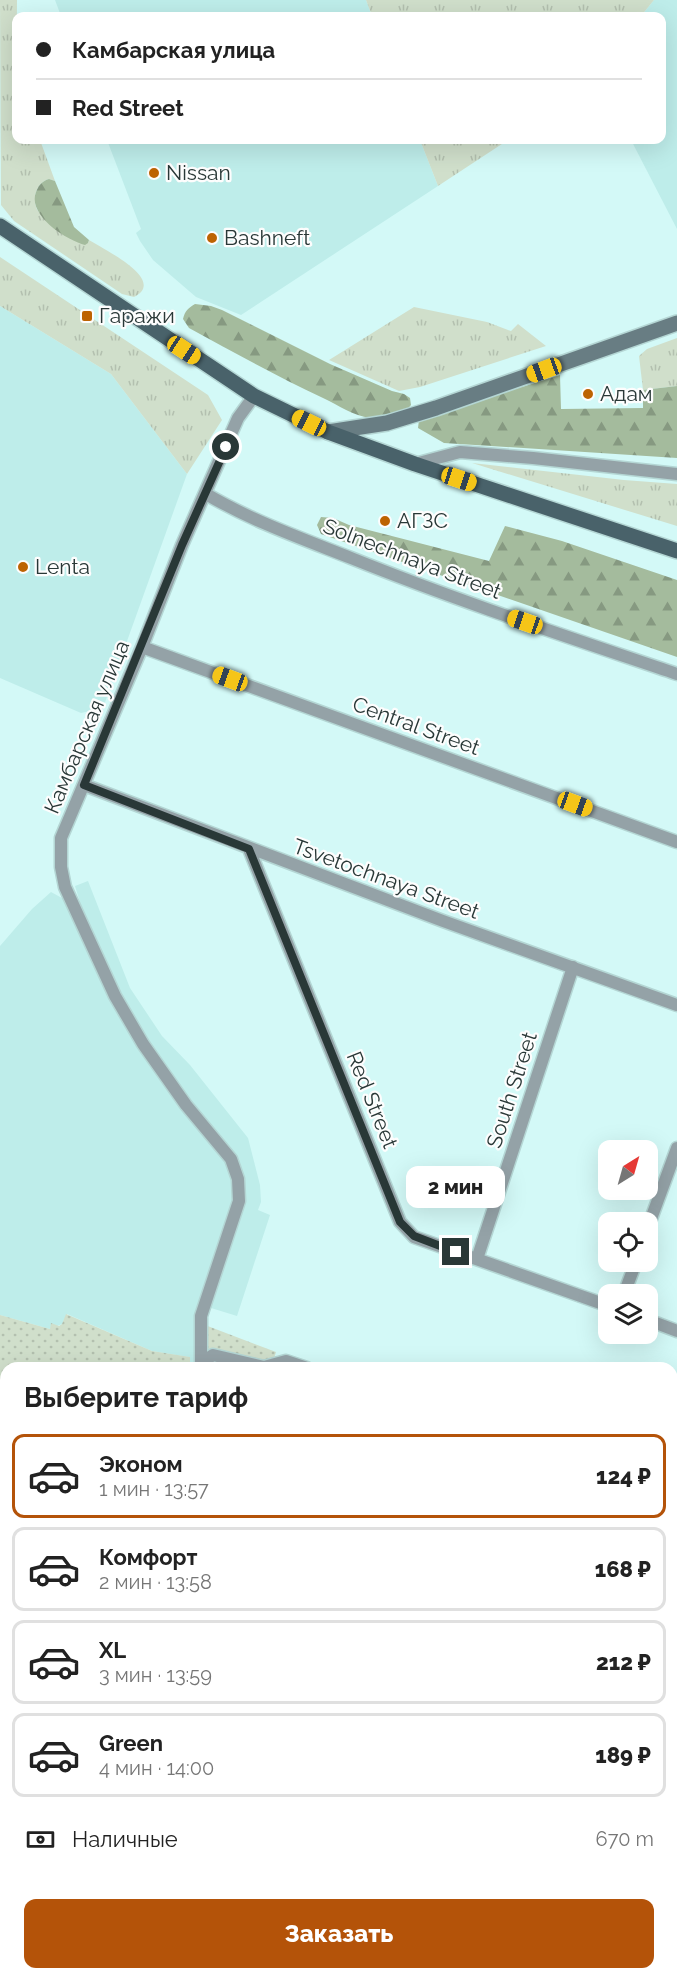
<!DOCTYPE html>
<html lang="ru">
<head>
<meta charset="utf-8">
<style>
	:root { --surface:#fff; --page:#f2f2f2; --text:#222; --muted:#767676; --line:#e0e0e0; --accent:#b45309 }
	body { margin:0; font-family:Raleway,sans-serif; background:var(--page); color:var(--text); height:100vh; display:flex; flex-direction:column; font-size:22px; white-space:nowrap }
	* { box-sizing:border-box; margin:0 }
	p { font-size:20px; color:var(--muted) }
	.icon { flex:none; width:33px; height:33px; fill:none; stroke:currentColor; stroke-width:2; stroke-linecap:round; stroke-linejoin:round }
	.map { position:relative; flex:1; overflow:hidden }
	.drawer { position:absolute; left:0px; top:1362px; width:678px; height:618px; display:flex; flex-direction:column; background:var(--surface); border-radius:18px 18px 0 0; box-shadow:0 6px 24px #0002 }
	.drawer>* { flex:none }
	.top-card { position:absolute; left:12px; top:12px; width:654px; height:132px; border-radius:12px; box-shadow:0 6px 24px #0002; display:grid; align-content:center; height:132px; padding:0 24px; background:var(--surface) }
	.needle { width:39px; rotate:37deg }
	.tools { position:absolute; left:598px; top:1140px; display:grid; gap:12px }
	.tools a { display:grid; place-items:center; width:60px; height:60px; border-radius:12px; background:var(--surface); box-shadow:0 6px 24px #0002; font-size:30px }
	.end { position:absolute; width:27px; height:27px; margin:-14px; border:8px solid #293837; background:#fff; box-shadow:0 0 0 3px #fff }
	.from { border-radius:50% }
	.bubble { position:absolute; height:42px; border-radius:12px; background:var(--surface); box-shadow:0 6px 24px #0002; font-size:20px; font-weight:800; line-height:42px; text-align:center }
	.car { position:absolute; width:18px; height:36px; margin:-18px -9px; border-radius:8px; box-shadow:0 0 4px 2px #0007; background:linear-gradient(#f5c518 24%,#345 0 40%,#f5c518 0 76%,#345 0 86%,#f5c518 0) }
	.top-card b { display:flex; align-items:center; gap:21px; height:57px; font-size:22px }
	.top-card b+b { border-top:2px solid var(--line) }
	.top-card i { width:15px; height:15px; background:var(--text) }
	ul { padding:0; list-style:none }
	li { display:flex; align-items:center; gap:18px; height:84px; margin:0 12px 9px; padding:0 12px; border:3px solid var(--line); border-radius:12px }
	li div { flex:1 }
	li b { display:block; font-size:22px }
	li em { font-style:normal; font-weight:800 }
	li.current { border-color:var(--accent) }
	li>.icon { width:54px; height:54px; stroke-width:1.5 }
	h2 { padding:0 24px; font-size:27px; line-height:72px }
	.pay { display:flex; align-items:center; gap:15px; height:66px; padding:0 24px; font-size:22px }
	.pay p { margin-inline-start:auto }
	.cta { display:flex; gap:12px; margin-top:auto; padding:12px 24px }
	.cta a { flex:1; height:69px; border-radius:12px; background:var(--accent); color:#fff; font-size:24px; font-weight:800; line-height:69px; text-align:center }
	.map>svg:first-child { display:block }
	.built { fill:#beedea }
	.grass { fill:url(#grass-tufts) }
	.forest { fill:url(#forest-firs) }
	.park { fill:url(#park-dots) }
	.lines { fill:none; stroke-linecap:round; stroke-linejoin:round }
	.stream { stroke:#8aa5bf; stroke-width:3 }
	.street-casing { stroke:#b4d6d4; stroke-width:15 }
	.secondary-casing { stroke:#b4d6d4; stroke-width:18 }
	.primary-casing { stroke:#b4d6d4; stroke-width:18 }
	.street { stroke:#94a2a7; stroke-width:12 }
	.secondary { stroke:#687d83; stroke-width:15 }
	.primary { stroke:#49626a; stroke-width:15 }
	.rail { stroke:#7e9897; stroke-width:3 }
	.route { stroke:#293837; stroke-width:8 }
	.poi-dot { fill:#bd6302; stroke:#fdfdfd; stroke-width:2 }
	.labels { text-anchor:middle; stroke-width:4.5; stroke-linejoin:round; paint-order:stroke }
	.poi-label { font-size:21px; fill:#293837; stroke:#fdfdfd; text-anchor:start }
	.street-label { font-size:21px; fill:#293837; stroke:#fdfdfd }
</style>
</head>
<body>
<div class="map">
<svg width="677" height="1980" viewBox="0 0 677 1980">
	<defs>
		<pattern id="grass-tufts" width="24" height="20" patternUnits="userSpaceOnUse" patternTransform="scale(1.5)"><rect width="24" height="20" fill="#d0dfcb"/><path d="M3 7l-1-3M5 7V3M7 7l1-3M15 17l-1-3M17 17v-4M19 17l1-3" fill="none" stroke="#b3c0af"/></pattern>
		<pattern id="forest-firs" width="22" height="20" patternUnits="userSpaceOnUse" patternTransform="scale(1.5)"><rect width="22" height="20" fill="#a4bb9d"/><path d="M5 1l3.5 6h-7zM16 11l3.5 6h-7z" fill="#869981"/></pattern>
		<pattern id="park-dots" width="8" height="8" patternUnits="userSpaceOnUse" patternTransform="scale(1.5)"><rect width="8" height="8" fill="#d0dfcb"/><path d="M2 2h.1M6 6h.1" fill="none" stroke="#b3c0af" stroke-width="1.8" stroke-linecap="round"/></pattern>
	</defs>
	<rect width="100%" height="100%" fill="#d3f9f7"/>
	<path class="built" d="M55,0h311l6,16h-311z
		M654,0h23v229l-46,-89h31v-124h-21z
		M107,140h313l18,46 -197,129 -45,-18 -43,-37 -13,-19 -4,-8 5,-4z
		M0,306l111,68 76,100 -84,234 -22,5 -81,-35z
		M88,881l42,107 32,48 28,29 58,73 12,47 1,17 -3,8 12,5 -33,101 -26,-8 -6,17 -1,43h-14l-1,-11 -37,-6 -85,-37 -5,10 -12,5 -50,-14v-369l32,-37 19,-17 31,17 -7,-23z"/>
	<path class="grass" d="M0,0h17l-1,140h24l15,41 -6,-2c-7,2 -10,6 -13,13 -2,6 -1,14 2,19 6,8 39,26 50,32l1,-3c14,9 79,40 45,57l-12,-3 -108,-73 -13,-16z
		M366,0h288l-13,16h-269z
		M420,140h88l-70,46z
		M0,257l208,138 14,25 -35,54 -76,-100 -111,-68z
		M414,307l73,15 24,9 7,-7 28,22 -126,41 -21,4 -70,-31z
		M677,338v48l-34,4 -4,-34 8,-7z
		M472,463l152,17 53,4v42z"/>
	<path class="forest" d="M49,179l6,2 19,46 15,13 -1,3 -3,2c-19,-5 -58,-30 -49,-53 3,-7 6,-11 13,-13z
		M195,304l16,2 11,4 108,54 62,27 12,3 6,4 1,7c-8,12 -26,14 -41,13 -16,-2 -32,-13 -47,-20 -45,-21 -90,-46 -134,-70l-6,-9c2,-8 5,-11 12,-15z
		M560,375l1,34 82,-1v-18l34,-4v72l-233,-15 -26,-15 1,-8 6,-3z
		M321,517l12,1 16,7 140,36 16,-35 57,15 115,39v77l-356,-123 -4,-9z
		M0,1776l6,1v197h666v-72l5,1v77h-677z"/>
	<path class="park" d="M66,1314l86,37 38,6v11h-184v303l-6,-3v-353l50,14 1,-6 8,3 3,-2z
		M205,1325l71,27 -5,16h-67z
		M672,1645h5v152l-5,1z"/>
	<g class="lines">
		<path class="stream" d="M672,1893l5,1
			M334,1980l7,-6"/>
		<g class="street-casing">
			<path id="street" d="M415,464l45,-12 73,6 144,16
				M206,494c46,27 97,45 145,64 107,43 217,79 326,116
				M142,647l535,195
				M84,785l359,136 234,84
				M249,849l151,373 14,15 195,69
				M648,1227l29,-79
				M477,1259l96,-292
				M624,1294l12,-32
				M648,1320l29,11
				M201,1363v-47l38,-115 -1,-22 -7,-20 -45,-54 -43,-61 -28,-48 -50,-109 -4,-20v-29l81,-191 40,-102 56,-127 16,-22
				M201,1363l12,-8 51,12 22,-6 21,7
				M672,1490l5,2"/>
		</g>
		<g class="secondary-casing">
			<path id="secondary" d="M328,432l59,-9 49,-15 241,-85"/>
		</g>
		<g class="primary-casing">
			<path id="primary" d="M0,226l254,170 74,36 87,32 262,87"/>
		</g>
		<use href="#street" class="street"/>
		<use href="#secondary" class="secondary"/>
		<use href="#primary" class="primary"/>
		<path class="rail" d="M0,1685l6,2
			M672,1865l5,1"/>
	</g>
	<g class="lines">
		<path class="route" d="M226,447l-44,98 -98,240 165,64 151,373 14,14 42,16"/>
	</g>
	<g class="poi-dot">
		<circle cx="154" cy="173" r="6"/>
		<circle cx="212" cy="238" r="6"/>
		<rect x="81" y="310" width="12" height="12" rx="3"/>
		<circle cx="588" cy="394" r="6"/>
		<circle cx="385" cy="521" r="6"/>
		<circle cx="23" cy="567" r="6"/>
	</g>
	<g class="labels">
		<g class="poi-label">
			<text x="166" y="180">Nissan</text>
			<text x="224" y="245">Bashneft</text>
			<text x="99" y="323">Гаражи</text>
			<text x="600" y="401">Адам</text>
			<text x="397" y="528">АГЗС</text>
			<text x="35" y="574">Lenta</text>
		</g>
		<g class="street-label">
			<text transform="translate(412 559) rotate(21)" y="7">Solnechnaya Street</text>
			<text transform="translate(416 726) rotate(20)" y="7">Central Street</text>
			<text transform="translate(87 727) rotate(-67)" y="7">Камбарская улица</text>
			<text transform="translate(386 879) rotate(20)" y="7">Tsvetochnaya Street</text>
			<text transform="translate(512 1090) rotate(-72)" y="7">South Street</text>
			<text transform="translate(372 1100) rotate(68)" y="7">Red Street</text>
		</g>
	</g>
</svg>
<div class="tools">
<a><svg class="needle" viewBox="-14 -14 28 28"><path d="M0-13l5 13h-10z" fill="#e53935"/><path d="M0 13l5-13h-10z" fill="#767676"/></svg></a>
<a><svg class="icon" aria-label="locate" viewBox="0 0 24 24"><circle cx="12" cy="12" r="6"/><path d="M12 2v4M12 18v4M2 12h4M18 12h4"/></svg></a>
<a><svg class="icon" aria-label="layers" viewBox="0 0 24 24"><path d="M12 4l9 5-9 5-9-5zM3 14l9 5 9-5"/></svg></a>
</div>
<i class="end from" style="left:226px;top:447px"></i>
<i class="end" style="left:456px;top:1252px"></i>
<div class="bubble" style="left:406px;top:1166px;width:99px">2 мин</div>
<i class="car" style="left:184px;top:350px;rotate:123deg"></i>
<i class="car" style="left:544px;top:370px;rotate:250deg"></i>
<i class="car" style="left:309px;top:423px;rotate:296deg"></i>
<i class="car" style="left:459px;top:479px;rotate:108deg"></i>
<i class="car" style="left:525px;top:622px;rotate:289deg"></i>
<i class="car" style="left:230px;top:679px;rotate:290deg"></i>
<i class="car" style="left:575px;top:804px;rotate:110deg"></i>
<div class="top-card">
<b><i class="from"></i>Камбарская улица</b>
<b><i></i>Red Street</b>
</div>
<section class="drawer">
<h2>Выберите тариф</h2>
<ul>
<li class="current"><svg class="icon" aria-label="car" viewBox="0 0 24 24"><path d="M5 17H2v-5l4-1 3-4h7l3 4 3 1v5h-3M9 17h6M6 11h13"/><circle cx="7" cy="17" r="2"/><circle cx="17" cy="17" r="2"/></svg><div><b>Эконом</b><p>1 мин · 13:57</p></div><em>124 ₽</em></li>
<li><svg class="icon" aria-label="car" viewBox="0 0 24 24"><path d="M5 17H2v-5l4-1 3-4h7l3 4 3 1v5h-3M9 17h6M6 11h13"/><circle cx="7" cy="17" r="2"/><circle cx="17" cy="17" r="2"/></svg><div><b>Комфорт</b><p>2 мин · 13:58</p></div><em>168 ₽</em></li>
<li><svg class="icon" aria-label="car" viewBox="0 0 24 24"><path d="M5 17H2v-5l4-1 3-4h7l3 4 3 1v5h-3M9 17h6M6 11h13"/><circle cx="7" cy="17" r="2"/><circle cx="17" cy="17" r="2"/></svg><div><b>XL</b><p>3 мин · 13:59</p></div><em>212 ₽</em></li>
<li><svg class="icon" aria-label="car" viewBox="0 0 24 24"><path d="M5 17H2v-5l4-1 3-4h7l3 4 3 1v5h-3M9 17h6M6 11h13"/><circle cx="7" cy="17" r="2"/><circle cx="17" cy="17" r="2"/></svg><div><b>Green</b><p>4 мин · 14:00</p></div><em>189 ₽</em></li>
</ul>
<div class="pay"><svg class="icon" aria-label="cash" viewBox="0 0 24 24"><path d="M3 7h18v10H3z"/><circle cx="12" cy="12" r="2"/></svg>Наличные<p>670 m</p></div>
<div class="cta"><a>Заказать</a></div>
</section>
</div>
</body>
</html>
